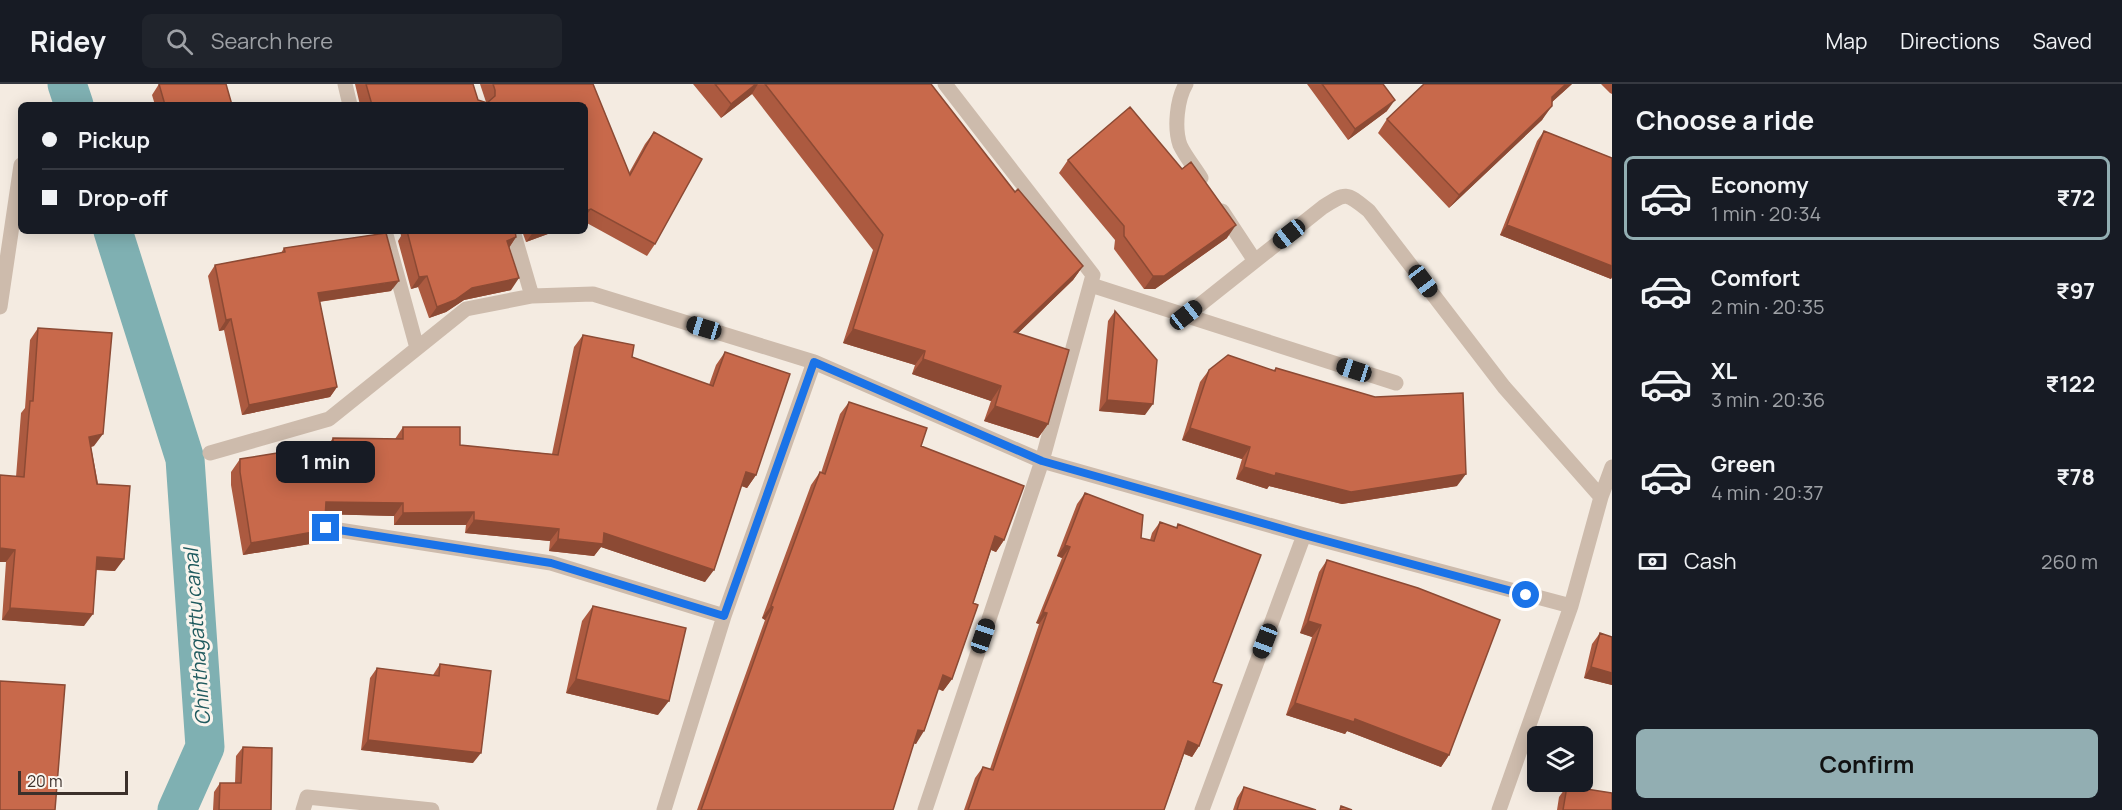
<!DOCTYPE html>
<html lang="en">
<head>
<meta charset="utf-8">
<style>
	:root { --surface:#171b24; --page:#20242c; --text:#f1f3f6; --muted:#9ea1a6; --line:#363941; --accent:#92aeb2 }
	body { margin:0; font-family:Manrope,sans-serif; background:var(--page); color:var(--text); height:100vh; display:flex; flex-direction:column; font-size:22px; white-space:nowrap }
	* { box-sizing:border-box; margin:0 }
	p { font-size:20px; color:var(--muted) }
	.icon { flex:none; width:33px; height:33px; fill:none; stroke:currentColor; stroke-width:2; stroke-linecap:round; stroke-linejoin:round }
	.map { position:relative; flex:1; overflow:hidden }
	.sheet { display:flex; flex-direction:column; background:var(--surface); width:510px }
	.sheet>* { flex:none }
	.guide { position:absolute; left:18px; top:18px; width:570px; height:132px; border-radius:9px; box-shadow:0 3px 15px #0003; display:grid; align-content:center; height:132px; padding:0 24px; background:var(--surface) }
	.controls { position:absolute; left:1527px; top:642px; display:grid; gap:12px }
	.controls a { display:grid; place-items:center; width:66px; height:66px; border-radius:9px; background:var(--surface); box-shadow:0 3px 15px #0003; font-size:30px }
	.scale { position:absolute; left:18px; bottom:15px; width:110px; box-sizing:border-box; padding-left:6px; border:3px solid #3b302b; border-top:0; font-size:16px; line-height:21px; white-space:nowrap; color:#3b302b; -webkit-text-stroke:4px #fbf5ee; paint-order:stroke }
	.end { position:absolute; width:27px; height:27px; margin:-14px; border:8px solid #1a73e8; background:#fff; box-shadow:0 0 0 3px #fff }
	.from { border-radius:50% }
	.bubble { position:absolute; height:42px; border-radius:9px; background:var(--surface); box-shadow:0 3px 15px #0003; font-size:20px; font-weight:700; line-height:42px; text-align:center }
	.car { position:absolute; width:18px; height:36px; margin:-18px -9px; border-radius:8px; box-shadow:0 0 4px 2px #0007; background:linear-gradient(#222 24%,#8ab4d8 0 40%,#222 0 76%,#8ab4d8 0 86%,#222 0) }
	.guide b { display:flex; align-items:center; gap:21px; height:57px; font-size:22px }
	.guide b+b { border-top:2px solid var(--line) }
	.guide i { width:15px; height:15px; background:var(--text) }
	ul { padding:0; list-style:none }
	li { display:flex; align-items:center; gap:18px; height:84px; margin:0 12px 9px; padding:0 12px; border:3px solid transparent; border-radius:9px }
	li div { flex:1 }
	li b { display:block; font-size:22px }
	li em { font-style:normal; font-weight:700 }
	li.current { border-color:var(--accent) }
	li>.icon { width:54px; height:54px; stroke-width:1.5 }
	h2 { padding:0 24px; font-size:27px; line-height:72px }
	.pay { display:flex; align-items:center; gap:15px; height:66px; padding:0 24px; font-size:22px }
	.pay p { margin-inline-start:auto }
	.button { display:flex; gap:12px; margin-top:auto; padding:12px 24px }
	.button a { flex:1; height:69px; border-radius:9px; background:var(--accent); color:#111; font-size:24px; font-weight:700; line-height:69px; text-align:center }
	header { display:flex; align-items:center; gap:36px; box-sizing:border-box; height:84px; padding:0 30px; background:var(--surface); border-bottom:2px solid var(--line) }
	header strong { font-size:28px }
	nav { display:flex; gap:33px; margin-inline-start:auto; font-size:21px }
	.search { width:420px; height:54px; background:var(--page); display:flex; align-items:center; gap:15px; box-sizing:border-box; padding:0 21px; border-radius:9px; color:var(--muted); font-size:22px }
	main { display:flex; flex:1; min-height:0 }
	.map>svg:first-child { display:block }
	.lines { fill:none; stroke-linecap:round; stroke-linejoin:round }
	.canal { stroke:#7fb0b2; stroke-width:39 }
	.minor { stroke:#cdbbac; stroke-width:15 }
	.wall { fill:#ac5a40 }
	.shaded-wall { fill:#8c4a34 }
	.building { fill:#c8694b; stroke:#8c4a34; stroke-width:1.5 }
	.route { stroke:#1a73e8; stroke-width:8 }
	.labels { text-anchor:middle; stroke-width:6; stroke-linejoin:round; paint-order:stroke }
	.water-label { font-size:20px; font-style:italic; fill:#1f5a5e; stroke:#fbf5ee }
</style>
</head>
<body>
<header>
<strong>Ridey</strong>
<div class="search"><svg class="icon" aria-label="search" viewBox="0 0 24 24"><circle cx="10" cy="10" r="6"/><path d="M15 15l6 6"/></svg>Search here</div>
<nav><a>Map</a><a>Directions</a><a>Saved</a></nav>
</header>
<main>
<div class="map">
<svg width="1612" height="726" viewBox="0 0 1612 726">
	<rect width="100%" height="100%" fill="#f4ebe1"/>
	<g class="lines">
		<path class="canal" d="M67,0l7,21
			M113,147l72,228 20,288 -28,63"/>
		<path class="minor" d="M345,0l5,21
			M1186,0c-9,15 -12,44 -6,61 5,11 15,23 21,33
			M1222,127l33,50
			M385,147l32,117
			M513,147l19,65
			M1091,201l305,98
			M0,223l21,-142
			M1187,231l136,-108c24,-16 24,-14 46,4l135,176 97,110
			M210,369l119,-34 137,-110 66,-13 61,-2 221,68 228,99 262,74 267,71
			M326,444l225,35 173,53
			M303,726l4,-13 125,13
			M664,726l60,-194 90,-254
			M925,726l117,-349 51,-186 -148,-191
			M1202,726l102,-275
			M1499,726l72,-204 30,-109 11,-30"/>
	</g>
	<path class="wall" d="M159,0l73,21h-77l-3,-10z
		M355,0h118l5,16 8,2 -6,-18h113l36,89 16,-29 9,-12 1,112 -8,12 -62,-34v-117h-225z
		M693,0h238l84,108 68,74 -10,14 -55,53 30,91 -10,14 -54,-17 7,-20 -79,-27 3,-9 -72,-22 30,-93 -121,-156 -31,24z
		M1307,0h76l4,27 -39,29z
		M1572,0l-20,18 -10,18 -93,88 -71,-75 9,-14z
		M1601,0h11v10l-2,-1z
		M1544,47l68,27v119l-1,2 -111,-44 37,-94z
		M1068,76l159,78 -72,51h-11l-30,-40 1,-9 -56,-67z
		M400,147h115l1,6 -7,11 2,42 -47,10 -18,12 -17,6 -11,-31 -7,2 -13,-48 3,-5z
		M522,147h34l-30,11z
		M284,164l107,43 -72,11 18,85 -7,10 -88,18 -18,-85 -5,1 -11,-55 7,-11 66,-12z
		M1115,227l30,104 -46,-4 9,-90z
		M38,244l56,118 -3,1 24,124 -19,-1 -12,56 -82,-6 4,-58 10,-85 5,-64 4,-5 5,-68z
		M583,251l49,22 77,28 7,-20 9,-13 31,123 -9,13 -6,-2 -36,96 -104,-35 -7,9 -45,-5 1,-10 -85,-8 1,-8h-72v-9l-69,-2 -3,28 -79,13 -12,-70v-13l9,-13 88,-14 5,-7 62,1 8,-12 57,18 92,9 22,-107z
		M1276,284l181,118 -115,18 -73,-18 -2,3 -31,-10 6,-20 -60,-19 18,-58 9,-12h65z
		M849,318l72,44 83,94 -8,12 -5,-2 -18,53 -21,76 -9,12 -5,-2 -22,55 -2,-1 -21,67h-196l68,-190 -3,-2 49,-133 9,-13 1,1 19,-59z
		M1085,409l56,45 9,2 2,-7 8,-11 16,6 2,-4 35,158 -14,64 -7,11 -8,-3 -20,56h-200l11,-32 8,-11 7,2 49,-145 -3,-1 26,-65 -5,-2 20,-52z
		M1327,476l122,195 -8,12 -94,-36 -2,3 -59,-19 26,-78 -12,-4 19,-61z
		M593,522l65,109 -92,-22 16,-72z
		M1600,549l12,4v48l-28,-7 8,-34z
		M440,580l33,99 -112,-13 9,-72 7,-10 56,7z
		M243,663l28,63h-58l1,-18 6,-9h15l1,-27z
		M1567,702l45,24h-55l2,-13z
		M1244,703l72,23h-83l4,-12z"/>
	<path class="shaded-wall" d="M756,0h2l-6,10 -31,24 10,-14z
		M1566,0h6l-30,27 10,-14z
		M1395,16l-8,11 -39,29 7,-11z
		M1552,22l-10,14 -93,88 10,-13z
		M591,125l-6,8v-6z
		M1236,141l-9,13 -72,51h-11l9,-13z
		M1507,141l105,41v11l-1,2 -111,-44z
		M534,147h22l-30,11z
		M516,153l-8,12 -1,-8z
		M1083,182l-10,14 -69,67 10,-15z
		M427,192l-9,11 -7,2 8,-12z
		M519,194l-8,12 -47,10 -18,12 -17,6 8,-11 35,-19z
		M399,197l-8,10 -81,12 8,-10z
		M231,235l-7,11 -5,1 7,-11z
		M853,245l72,22 -10,14 -72,-22z
		M923,275l78,27 -10,15 -79,-27z
		M337,303l-7,10 -88,18 7,-10z
		M1107,316l46,4 -8,11 -46,-4z
		M995,322l53,18 -10,14 -54,-17z
		M1190,344l60,19 -8,12 -60,-19z
		M103,350l-9,12 -14,3 9,-12z
		M1244,383l32,6 190,1 -9,12 -115,18 -73,-18 -2,3 -31,-10z
		M746,388l10,3 -9,13 -10,-4z
		M326,418l77,1 -9,13 -77,-2z
		M474,428l-8,13h-72l9,-12z
		M474,436l85,9 -9,12 -85,-8z
		M330,445l-8,13 -79,13 8,-12z
		M604,449l110,37 -9,12 -104,-35 -7,9 -45,-5 9,-12z
		M995,452l9,4 -8,12 -9,-4z
		M1065,461l5,2 -8,11 -5,-2z
		M0,464l15,2 -9,12h-6z
		M97,473l27,2 -9,12 -26,-2z
		M771,522l2,1 -8,13 -3,-2z
		M10,524l83,6 -9,12 -82,-6z
		M1043,528l4,1 -8,11 -3,-1z
		M1308,537l13,4 -9,12 -12,-4z
		M1591,583l21,6v12l-28,-7z
		M943,591l9,4 -9,12 -9,-4z
		M576,595l93,22 -11,14 -92,-22z
		M1295,619l60,16 94,36 -8,12 -94,-36 -2,3 -59,-19z
		M918,646l6,1 -8,13 -6,-2z
		M368,656l113,13 -8,10 -112,-13z
		M1188,657l11,5 -7,11 -12,-5z"/>
	<path class="building" d="M159,0h67l6,21h-67z
		M366,0h107l5,16 9,3 8,-7v-6l-2,-6h100l37,91 24,-43 48,27 -47,85 -64,-35 -6,2v-106h-213z
		M715,0h41l-25,20z
		M765,0h166l84,108 3,-3 65,77 -69,66 55,18 -21,74 -53,-18 6,-20 -78,-27 2,-8 -72,-22 30,-94z
		M1322,0h61l12,16 -40,29z
		M1424,0h142l-14,13v9l-93,89 -72,-76z
		M1130,23l52,62 9,-7 45,63 -72,51h-11l-29,-40v-10l-56,-66z
		M1544,47l68,27v108l-105,-41z
		M407,147h108l1,6 -9,4 12,37 -47,10 -17,12 -18,7 -10,-31 -8,1z
		M386,149l13,48 -81,12 19,94 -88,18 -18,-86 -5,1 -11,-55 70,-13 -1,-4z
		M1115,227l42,49 -4,44 -46,-4z
		M38,244l74,5 -9,101 -14,3 8,47 33,2 -6,73 -27,-2 -4,57 -83,-6 5,-58 -15,-2v-73l24,2 6,-76h3z
		M583,251l51,10 -2,12 81,29 12,-34 65,22 -34,101 -10,-3 -32,98 -110,-37 -1,11 -45,-5 1,-10 -85,-9v-8l-71,1v-10l-77,-1 -1,17 5,10 -79,14 -11,-71v-13l93,-15v-6l70,1v-12h57v18l98,10z
		M1228,271l47,16 1,-3 99,29 88,-4 3,81 -115,18 -75,-19 -1,3 -31,-9 6,-20 -60,-19 19,-58z
		M849,318l78,26 -6,18 103,40 -20,54 -9,-4 -22,67 5,2 -26,74 -9,-4 -19,56 -6,-1 -25,80h-192l72,-203 -2,-1 49,-134 5,2z
		M1085,409l58,22 -2,23 13,3 6,-19 17,6 1,-4 83,31 -48,127 9,3 -23,61 -11,-5 -24,69h-196l15,-43 10,3 54,-157 -4,-1 27,-65 -5,-2z
		M1327,476l91,28 82,32 -51,135 -94,-36 -1,3 -59,-19 26,-78 -13,-4z
		M593,522l93,22 -17,73 -93,-22z
		M1600,549l12,4v36l-21,-6z
		M440,580l51,7 -10,82 -113,-13 9,-72 62,8z
		M0,597l65,4 -10,125h-55z
		M243,663l29,1 -1,62h-52l1,-27h21z
		M1567,702l45,7v17h-49z
		M1244,703l72,23h-79z
		M1341,722l11,4h-12z"/>
	<g class="lines">
		<path class="route" d="M326,444l225,35 173,53 90,-254 228,99 262,74 222,60"/>
	</g>
	<g class="labels">
		<g class="water-label">
			<text transform="translate(197 553) rotate(-94)" y="7">Chinthagattu canal</text>
		</g>
	</g>
</svg>
<div class="controls">
<a><svg class="icon" aria-label="layers" viewBox="0 0 24 24"><path d="M12 4l9 5-9 5-9-5zM3 14l9 5 9-5"/></svg></a>
</div>
<div class="scale">20 m</div>
<i class="end from" style="left:1526px;top:511px"></i>
<i class="end" style="left:326px;top:444px"></i>
<div class="bubble" style="left:276px;top:357px;width:99px">1 min</div>
<i class="car" style="left:1289px;top:150px;rotate:232deg"></i>
<i class="car" style="left:1423px;top:197px;rotate:143deg"></i>
<i class="car" style="left:1186px;top:231px;rotate:52deg"></i>
<i class="car" style="left:704px;top:244px;rotate:287deg"></i>
<i class="car" style="left:1354px;top:286px;rotate:288deg"></i>
<i class="car" style="left:983px;top:552px;rotate:19deg"></i>
<i class="car" style="left:1265px;top:557px;rotate:201deg"></i>
<div class="guide">
<b><i class="from"></i>Pickup</b>
<b><i></i>Drop-off</b>
</div>
</div>
<section class="sheet">
<h2>Choose a ride</h2>
<ul>
<li class="current"><svg class="icon" aria-label="car" viewBox="0 0 24 24"><path d="M5 17H2v-5l4-1 3-4h7l3 4 3 1v5h-3M9 17h6M6 11h13"/><circle cx="7" cy="17" r="2"/><circle cx="17" cy="17" r="2"/></svg><div><b>Economy</b><p>1 min · 20:34</p></div><em>₹72</em></li>
<li><svg class="icon" aria-label="car" viewBox="0 0 24 24"><path d="M5 17H2v-5l4-1 3-4h7l3 4 3 1v5h-3M9 17h6M6 11h13"/><circle cx="7" cy="17" r="2"/><circle cx="17" cy="17" r="2"/></svg><div><b>Comfort</b><p>2 min · 20:35</p></div><em>₹97</em></li>
<li><svg class="icon" aria-label="car" viewBox="0 0 24 24"><path d="M5 17H2v-5l4-1 3-4h7l3 4 3 1v5h-3M9 17h6M6 11h13"/><circle cx="7" cy="17" r="2"/><circle cx="17" cy="17" r="2"/></svg><div><b>XL</b><p>3 min · 20:36</p></div><em>₹122</em></li>
<li><svg class="icon" aria-label="car" viewBox="0 0 24 24"><path d="M5 17H2v-5l4-1 3-4h7l3 4 3 1v5h-3M9 17h6M6 11h13"/><circle cx="7" cy="17" r="2"/><circle cx="17" cy="17" r="2"/></svg><div><b>Green</b><p>4 min · 20:37</p></div><em>₹78</em></li>
</ul>
<div class="pay"><svg class="icon" aria-label="cash" viewBox="0 0 24 24"><path d="M3 7h18v10H3z"/><circle cx="12" cy="12" r="2"/></svg>Cash<p>260 m</p></div>
<div class="button"><a>Confirm</a></div>
</section>
</main>
</body>
</html>
